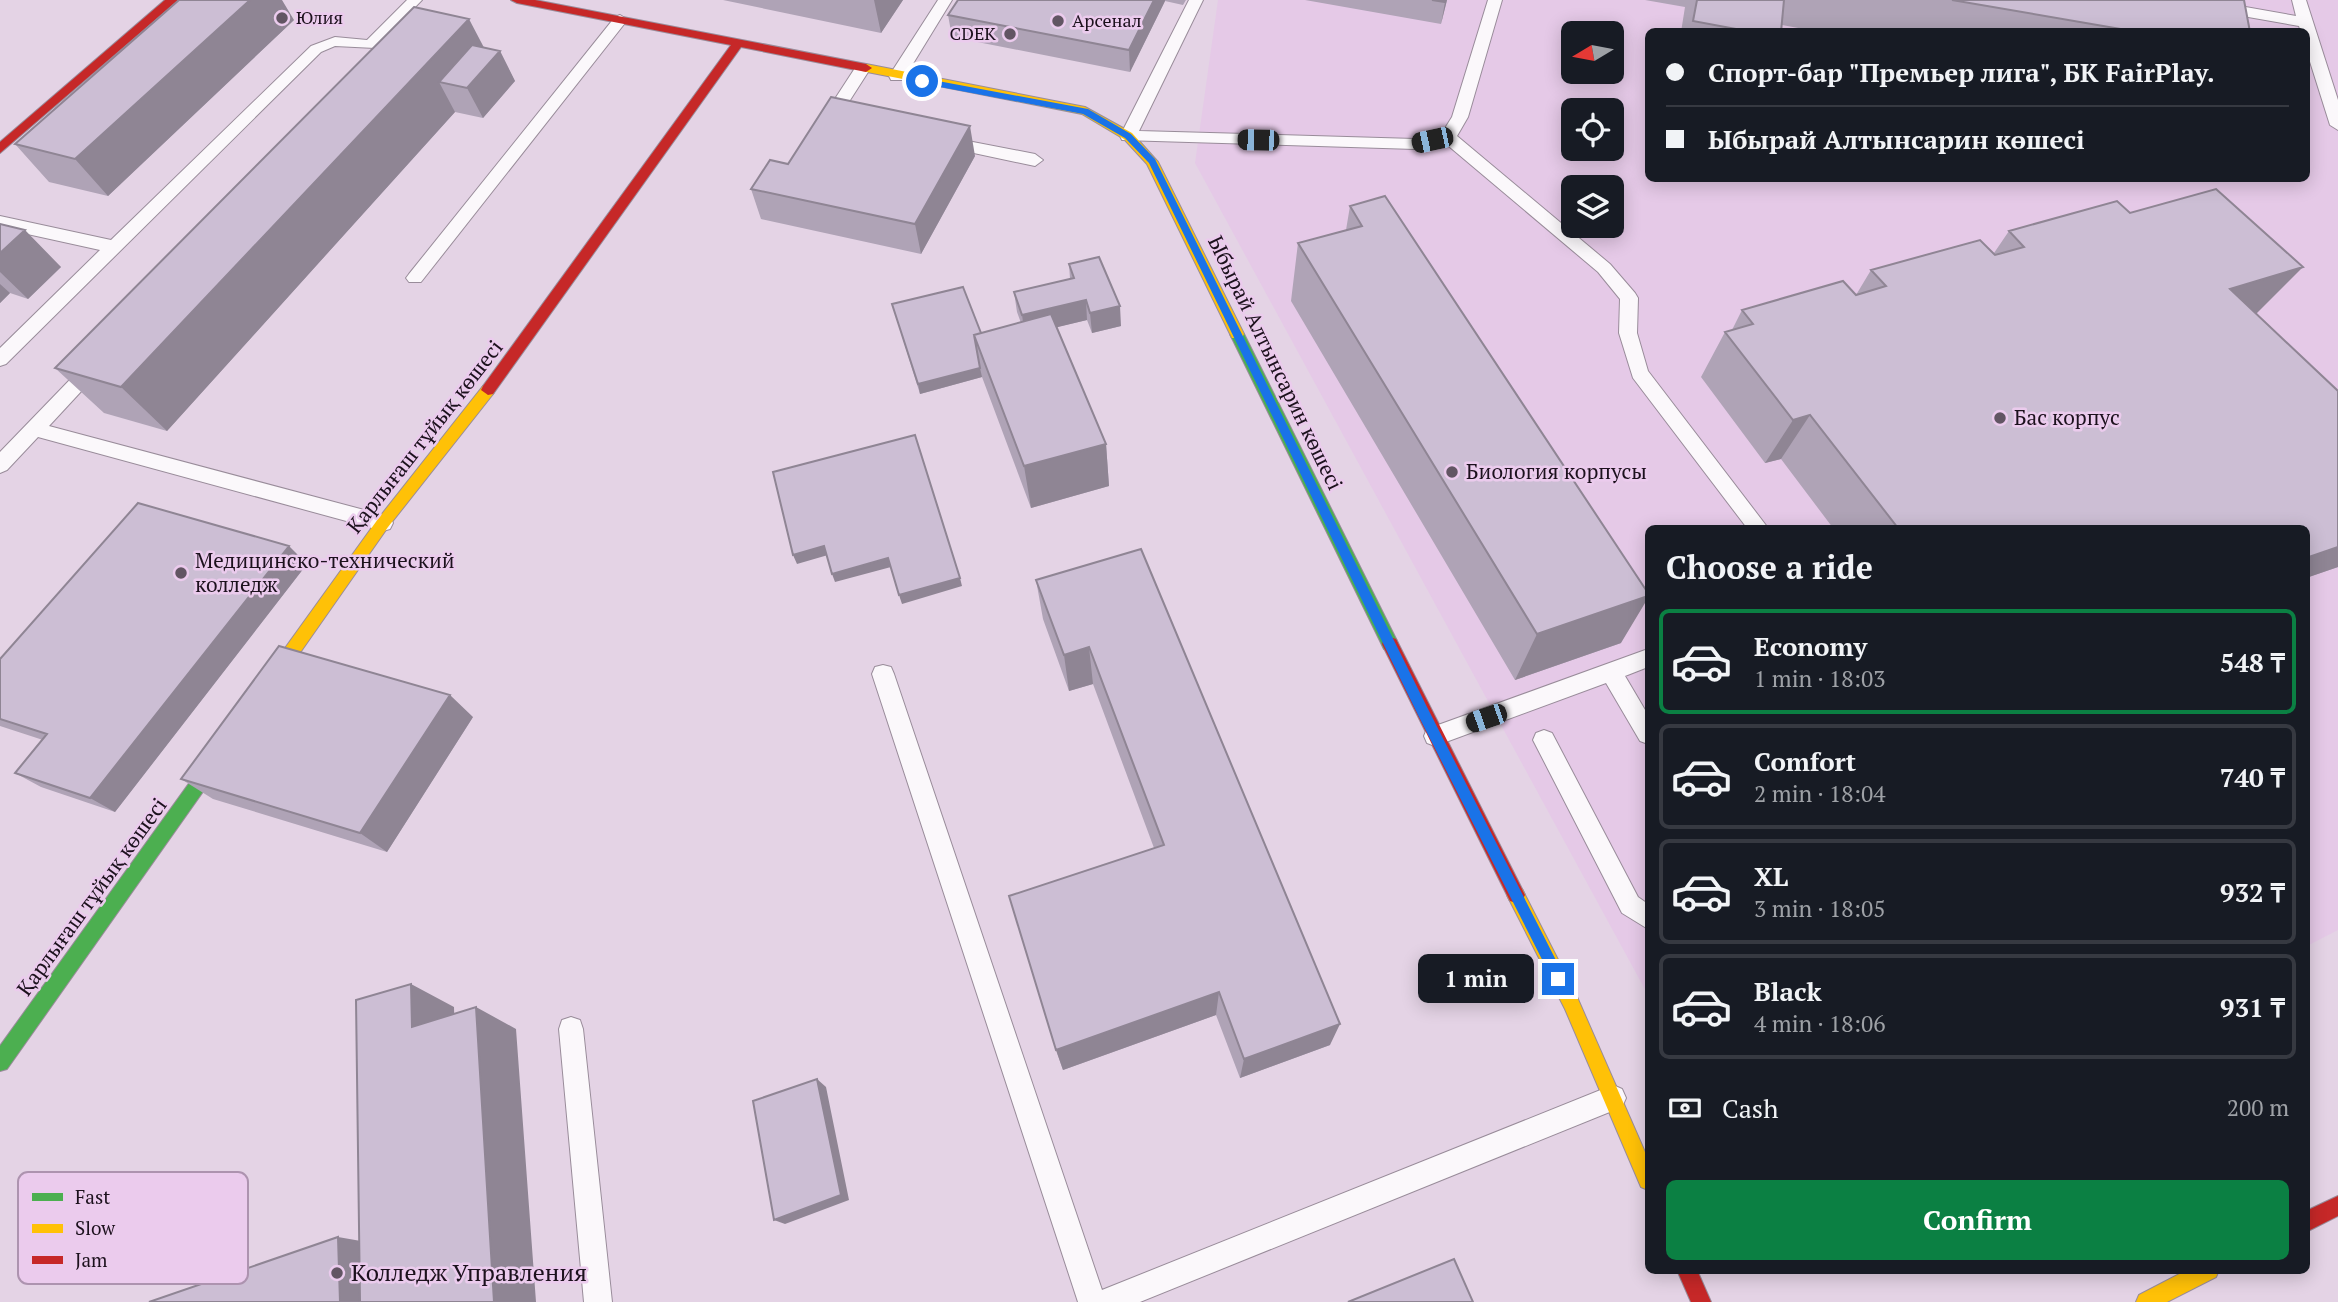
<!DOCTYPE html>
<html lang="en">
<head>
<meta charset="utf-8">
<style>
	:root { --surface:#171b24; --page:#242831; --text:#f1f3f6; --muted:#9ea1a6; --line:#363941; --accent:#0b8043 }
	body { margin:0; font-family:"PT Serif",serif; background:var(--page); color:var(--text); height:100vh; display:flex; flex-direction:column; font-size:26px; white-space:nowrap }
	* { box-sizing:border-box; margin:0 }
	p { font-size:23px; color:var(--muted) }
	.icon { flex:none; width:38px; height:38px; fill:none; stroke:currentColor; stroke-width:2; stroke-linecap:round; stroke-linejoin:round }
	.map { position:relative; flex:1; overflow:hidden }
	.details { position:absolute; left:1645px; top:525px; width:665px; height:749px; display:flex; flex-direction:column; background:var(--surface); border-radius:10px; box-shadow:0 4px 18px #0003 }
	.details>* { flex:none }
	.banner { position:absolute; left:1645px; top:28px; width:665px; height:154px; border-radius:10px; box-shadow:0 4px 18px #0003; display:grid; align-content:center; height:154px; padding:0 21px; background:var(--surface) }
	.needle { width:46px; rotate:260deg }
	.controls { position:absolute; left:1561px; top:21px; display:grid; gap:14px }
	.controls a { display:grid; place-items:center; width:63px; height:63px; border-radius:10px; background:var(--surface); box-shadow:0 4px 18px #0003; font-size:35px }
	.end { position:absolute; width:32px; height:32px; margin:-16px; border:9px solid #1a73e8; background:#fff; box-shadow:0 0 0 4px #fff }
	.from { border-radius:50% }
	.bubble { position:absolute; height:49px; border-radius:10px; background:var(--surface); box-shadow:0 4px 18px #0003; font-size:23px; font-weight:600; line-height:49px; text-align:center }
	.car { position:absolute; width:21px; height:42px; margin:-21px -10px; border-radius:9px; box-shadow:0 0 5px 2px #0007; background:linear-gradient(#222 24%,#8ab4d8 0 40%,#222 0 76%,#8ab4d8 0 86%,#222 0) }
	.banner b { display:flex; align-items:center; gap:24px; height:66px; font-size:26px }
	.banner b+b { border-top:2px solid var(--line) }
	.banner i { width:18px; height:18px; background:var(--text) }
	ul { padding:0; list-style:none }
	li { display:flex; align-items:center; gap:21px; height:105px; margin:0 14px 10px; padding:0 7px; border:4px solid var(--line); border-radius:10px }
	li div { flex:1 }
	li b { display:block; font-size:26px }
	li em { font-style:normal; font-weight:600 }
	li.on { border-color:var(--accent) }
	li>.icon { width:63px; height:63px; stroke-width:1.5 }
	h2 { padding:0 21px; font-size:32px; line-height:84px }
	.pay { display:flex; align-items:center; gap:18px; height:77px; padding:0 21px; font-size:26px }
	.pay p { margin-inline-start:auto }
	.action { display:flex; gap:14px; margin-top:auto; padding:14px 21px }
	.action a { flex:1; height:80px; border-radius:10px; background:var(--accent); color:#fff; font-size:28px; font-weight:600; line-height:80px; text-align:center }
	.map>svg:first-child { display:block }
	.built { fill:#e5c9e7; fill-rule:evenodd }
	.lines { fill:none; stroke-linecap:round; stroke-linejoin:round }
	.lane-casing { stroke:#998c9a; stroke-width:2 }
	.fast-casing { stroke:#998c9a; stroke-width:2 }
	.slow-casing { stroke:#998c9a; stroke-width:2 }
	.jam-casing { stroke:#998c9a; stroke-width:2 }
	.lane { fill:#fbf8fb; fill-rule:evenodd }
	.fast { fill:#4caf50; fill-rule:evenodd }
	.slow { fill:#ffc107; fill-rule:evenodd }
	.jam { fill:#c62828; fill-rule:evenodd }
	.wall { fill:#afa3b6 }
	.shaded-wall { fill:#8f8594 }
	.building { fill:#ccbed4; stroke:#8f8594; stroke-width:2 }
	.route { fill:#1a73e8 }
	.poi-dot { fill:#625563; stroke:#ebcbed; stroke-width:2.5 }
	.labels { text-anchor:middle; stroke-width:5; stroke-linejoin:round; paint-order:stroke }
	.far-poi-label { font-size:18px; fill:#1c111d; stroke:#ebcbed; text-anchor:start }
	.street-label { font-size:21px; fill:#1c111d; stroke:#ebcbed }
	.poi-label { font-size:21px; fill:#1c111d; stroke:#ebcbed; text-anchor:start }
	.near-poi-label { font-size:24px; fill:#1c111d; stroke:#ebcbed; text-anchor:start }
	.key { fill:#ebcbed; stroke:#ad93af; stroke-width:2 }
	.key-label { font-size:19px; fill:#1c111d }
</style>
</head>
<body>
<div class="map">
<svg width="2338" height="1302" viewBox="0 0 2338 1302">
	<rect width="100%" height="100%" fill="#e4d3e5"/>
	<path class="built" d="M1218,0h1120v930l-31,16 -1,-418h-658v467l-453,-832zM1648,32h658v146h-658zM1573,33h39v39h-39zM1573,110h39v39h-39zM1573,187h39v39h-39z"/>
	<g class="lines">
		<g class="lane-casing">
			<path id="lane" d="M407,0h15l-47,48 -40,-2 -14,6 -315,312 -6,2v-18l100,-98 -100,-22v-12l111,24 200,-194 24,-9 32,3z
				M938,0h14l-49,80h-12l-2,-4z
				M1189,0h14l-64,131 276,8 27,-6 10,-16 36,-117h14l-34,117 -11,19 153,128 25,29 3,5 -1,35 11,38 120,157h-21l-114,-150 -14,-45 1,-34 -22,-27 -153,-129 -30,6 -293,-9 -2,-4z
				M2173,0h33l90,16 -4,-16h14l32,100v30l-8,-5 -24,-76v-17h-5l-2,-6 -119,-21z
				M620,15l8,5 -3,3 -204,259h-12l-3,-4 3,-4 206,-257z
				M862,64l8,5 -25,39 10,13 -8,5c-10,-2 -16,-8 -18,-18l28,-43z
				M947,137l88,17 8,6 -8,6 -94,-20 -2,-4z
				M94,359l6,2 3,5 -3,5 -51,55 334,89 7,2 3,6 -3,6 -7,2 -345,-94 -31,33 -7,3v-21l88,-91z
				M1648,649v18l-23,9 23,39v29l-8,-3 -34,-58 -171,63 -8,-3 -3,-7 3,-7z
				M883,665l8,2 3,7 208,616 511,-205 9,4 4,9 -4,9 -482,195h-62l-206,-628 3,-7z
				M1544,730l8,3 86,164 10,7v25l-26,-16 -89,-173 3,-7z
				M571,1017l9,3 3,9 29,273h-28l-25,-273 3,-9z"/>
		</g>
		<g class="fast-casing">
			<path id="fast" d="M1237,329l7,5 152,305 2,5 -2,5 -6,2 -6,-2 -154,-315z
				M227,737l6,2 2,5 -2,5 -226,320 -7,2v-25l221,-307z"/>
		</g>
		<g class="slow-casing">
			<path id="slow" d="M866,64l219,43 47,26 26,29 86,172 -2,4h-10l-85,-174 -23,-25 -42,-25 -220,-43 -2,-3z
				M488,385l7,5 -2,4 -105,133 -119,170 -6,2 -6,-2 -2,-5 2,-5 121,-168 105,-133z
				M1516,887l6,2 55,108 71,162v31l-7,-3 -76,-178 -55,-108 -3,-6 3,-6z
				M2187,1270h32l-3,7 -49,25h-31l3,-7z"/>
		</g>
		<g class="jam-casing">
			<path id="jam" d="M165,0h13l-178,153v-11z
				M511,0h24l331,64 6,4 -6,4 -125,-25 -248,347 -5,1 -7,-5 2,-4 248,-341 -214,-42z
				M1390,637l6,2 126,250 3,6 -3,6 -6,2 -6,-2 -128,-257 2,-5z
				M2338,1196v20l-32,16v-21z
				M1677,1270h20l14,32h-20z"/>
		</g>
		<use href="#lane" class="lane"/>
		<use href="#fast" class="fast"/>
		<use href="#slow" class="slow"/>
		<use href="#jam" class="jam"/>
	</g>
	<path class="wall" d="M723,0h180l-22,33z
		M958,0h228l-3,5 -18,-4 -35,71 -178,-35 -4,-22z
		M1305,0h142l-6,24z
		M1645,0h599l6,32h-430l-38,-7 -1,7h-100l4,-25z
		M294,20l-186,176 -59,-14 -34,-38z
		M484,48l16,3 15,30 -32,37 -28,-6 -288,319 -63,-18 -49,-45z
		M975,156l-54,98 -160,-35 -10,-30 37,-25z
		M1350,206l271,437 -106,37 -224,-379 7,-58 48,-13z
		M2130,213l126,101 82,77v176l-32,11v-50h-473l-52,-69 -16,4 -64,-86 24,-45 7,-2 10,-20 114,-15 15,-25 123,-17 15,-22z
		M0,224l61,43 -33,32 -18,-6 -10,10z
		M1069,264l52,62 -29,7 -5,-13 -30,7 49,117 3,42 -78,22 -49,-131 -62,17 -28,-90 89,29 40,-10 -4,-11 -3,-20 56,-13z
		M1141,549l189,496 -90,33 -24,-63 -153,55 -7,-20 98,-202 -61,-164 -24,7 -26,-72 -7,-39z
		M307,564l-192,248 -74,-25 -26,-14 28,-33 -43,-14v-67z
		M473,717l-86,135 -174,-53 -32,-20z"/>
	<path class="shaded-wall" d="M250,0h32l12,20 -186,176 -33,-37z
		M874,0h29l-22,33z
		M1154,0h11v1l-35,71 -1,-22z
		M1445,0h2l-6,24 4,-22z
		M469,19l22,42 9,-10 15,30 -32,37 -16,-30 -28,-6 16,30 -288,319 -46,-44z
		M970,126l5,30 -54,98 -6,-30z
		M25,230l36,37 -33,32 -28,-27v-19z
		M2303,267l-47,47 -26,-25z
		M0,284l10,9 -10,10z
		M1086,300l1,20 -62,15 -3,-20z
		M1120,306l1,20 -29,7 -2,-20z
		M980,368l2,9 -62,17 -2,-10z
		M1810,415l-29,44 -16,4 28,-43z
		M1106,444l3,42 -78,22 -7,-42z
		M289,546l18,18 -192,248 -25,-14z
		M824,546l4,9 -31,9 -4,-9z
		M2338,547v20l-32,11v-20z
		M888,558l3,9 -56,15 -3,-8z
		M960,578l2,8 -60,18 -3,-9z
		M1648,596v2l-27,45 -106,37 22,-46z
		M1089,647l4,37 -24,7 -5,-36z
		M450,695l23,22 -86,135 -27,-19z
		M411,984l43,23 1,41 -43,-21z
		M1219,992l-3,23 -153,55 -7,-20z
		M476,1007l40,22 20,273h-42z
		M1340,1024l-10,21 -90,33 4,-19z
		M817,1079l9,8 23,113 -64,24 -11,-4z
		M338,1237l40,7 3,58h-41z"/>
	<path class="building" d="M179,0h71l-175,159 -60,-15z
		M958,0h196l-25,50 -181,-35z
		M1432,0h13v2z
		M1697,0h87l-3,32h-29l-59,-11z
		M1952,0h292l6,32h-112z
		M414,7l55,12 -348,368 -66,-19z
		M472,45l28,6 -33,37 -28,-6z
		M831,97l139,29 -55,98 -164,-35 19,-29 18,4z
		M2216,189l87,78 -73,22 108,102v156l-32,11v-30h-408l-88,-113 -17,5 -68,-88 28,-8 -11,-14 101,-29 13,14 30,-9 -15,-16 109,-30 15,15 29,-8 -15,-16 108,-30 13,12z
		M1385,196l263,397v3l-111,38 -239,-391 64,-17 -12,-20z
		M0,224l25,6 -25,23z
		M1099,257l21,49 -30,7 -4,-13 -64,15 -8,-23 60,-14 -5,-14z
		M963,287l18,46 -7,2 6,33 -62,16 -26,-80z
		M1051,314l55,130 -82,22 -50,-131z
		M915,435l45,143 -61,17 -11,-37 -56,16 -8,-28 -31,9 -20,-83z
		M138,503l151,43 -199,252 -75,-25 32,-39 -47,-15v-60z
		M1141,549l199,475 -96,35 -25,-67 -163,58 -47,-154 155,-51 -75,-198 -25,8 -28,-75z
		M279,646l171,49 -90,138 -179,-54z
		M411,984l1,43 64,-20 18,295h-134l-4,-302z
		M817,1079l24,116 -67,25 -21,-119z
		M338,1237l2,65h-191z
		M1454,1259l19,43h-125z"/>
	<path class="route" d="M922,78l166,31 43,25 24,25 272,548 136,267v9h-9l-136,-268 -269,-552 -24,-25 -42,-24 -164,-31z"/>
	<g class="poi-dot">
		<circle cx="282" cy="18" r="7"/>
		<circle cx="1058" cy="21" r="7"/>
		<circle cx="1010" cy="34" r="7"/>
		<circle cx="2000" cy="418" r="7"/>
		<circle cx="1452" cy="472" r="7"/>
		<circle cx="181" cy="573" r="7"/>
		<circle cx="337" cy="1273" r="7"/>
	</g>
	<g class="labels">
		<g class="far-poi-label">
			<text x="296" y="24">Юлия</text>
			<text x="1072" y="27">Арсенал</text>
			<text x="996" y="40" text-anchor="end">CDEK</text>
		</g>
		<g class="street-label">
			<text transform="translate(1275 363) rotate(64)" y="7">Ыбырай Алтынсарин көшесі</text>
			<text transform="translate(425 437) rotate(-52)" y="7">Қарлығаш тұйық көшесі</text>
			<text transform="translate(92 897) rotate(-54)" y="7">Қарлығаш тұйық көшесі</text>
		</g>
		<g class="poi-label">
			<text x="2014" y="425">Бас корпус</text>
			<text x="1466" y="479">Биология корпусы</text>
			<text x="195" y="568">Медицинско-технический<tspan x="195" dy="24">колледж</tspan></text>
		</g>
		<g class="near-poi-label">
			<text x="351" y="1281">Колледж Управления</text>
		</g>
	</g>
	<rect x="18" y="1172" width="230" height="112" rx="10" class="key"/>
	<rect x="32" y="1193" width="31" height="8" fill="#4caf50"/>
	<rect x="32" y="1224" width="31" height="9" fill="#ffc107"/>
	<rect x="32" y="1256" width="31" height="8" fill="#c62828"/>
	<g class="key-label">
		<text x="75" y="1204">Fast</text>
		<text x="75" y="1235">Slow</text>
		<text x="75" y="1267">Jam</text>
	</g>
</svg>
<div class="controls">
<a><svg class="needle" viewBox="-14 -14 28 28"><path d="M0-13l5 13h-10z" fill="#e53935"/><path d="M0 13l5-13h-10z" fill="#9ea1a6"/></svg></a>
<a><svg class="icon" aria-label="locate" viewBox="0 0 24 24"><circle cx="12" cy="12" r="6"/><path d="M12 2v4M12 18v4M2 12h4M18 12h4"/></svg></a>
<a><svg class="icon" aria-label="layers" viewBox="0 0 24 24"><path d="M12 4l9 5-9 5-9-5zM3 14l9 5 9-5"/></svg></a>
</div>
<i class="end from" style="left:922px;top:81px"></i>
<i class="end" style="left:1558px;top:979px"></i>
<div class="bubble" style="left:1418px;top:954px;width:116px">1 min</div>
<i class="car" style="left:1258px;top:140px;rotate:271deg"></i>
<i class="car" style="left:1432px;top:140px;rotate:258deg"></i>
<i class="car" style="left:1486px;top:718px;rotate:251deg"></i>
<div class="banner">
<b><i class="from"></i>Спорт-бар &quot;Премьер лига&quot;, БК FairPlay.</b>
<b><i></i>Ыбырай Алтынсарин көшесі</b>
</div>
<section class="details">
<h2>Choose a ride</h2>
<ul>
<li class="on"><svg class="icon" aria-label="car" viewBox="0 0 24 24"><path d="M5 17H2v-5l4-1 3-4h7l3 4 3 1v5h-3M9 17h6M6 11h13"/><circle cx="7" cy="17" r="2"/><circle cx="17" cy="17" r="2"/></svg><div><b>Economy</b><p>1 min · 18:03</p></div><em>548 ₸</em></li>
<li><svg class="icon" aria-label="car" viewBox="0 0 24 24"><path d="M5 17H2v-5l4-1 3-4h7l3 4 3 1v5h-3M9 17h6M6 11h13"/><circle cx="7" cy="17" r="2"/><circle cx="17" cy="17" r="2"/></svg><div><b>Comfort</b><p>2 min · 18:04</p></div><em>740 ₸</em></li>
<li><svg class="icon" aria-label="car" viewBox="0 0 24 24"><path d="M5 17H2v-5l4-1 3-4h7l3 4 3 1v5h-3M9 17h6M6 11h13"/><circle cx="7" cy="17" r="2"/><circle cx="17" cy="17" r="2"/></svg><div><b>XL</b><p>3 min · 18:05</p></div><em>932 ₸</em></li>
<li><svg class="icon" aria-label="car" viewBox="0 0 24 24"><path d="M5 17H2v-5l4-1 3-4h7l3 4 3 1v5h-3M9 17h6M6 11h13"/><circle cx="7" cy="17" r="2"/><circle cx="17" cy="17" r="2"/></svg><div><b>Black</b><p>4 min · 18:06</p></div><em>931 ₸</em></li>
</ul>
<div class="pay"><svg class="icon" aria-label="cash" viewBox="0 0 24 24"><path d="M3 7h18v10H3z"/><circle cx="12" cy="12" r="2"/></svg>Cash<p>200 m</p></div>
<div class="action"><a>Confirm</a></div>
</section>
</div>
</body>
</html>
